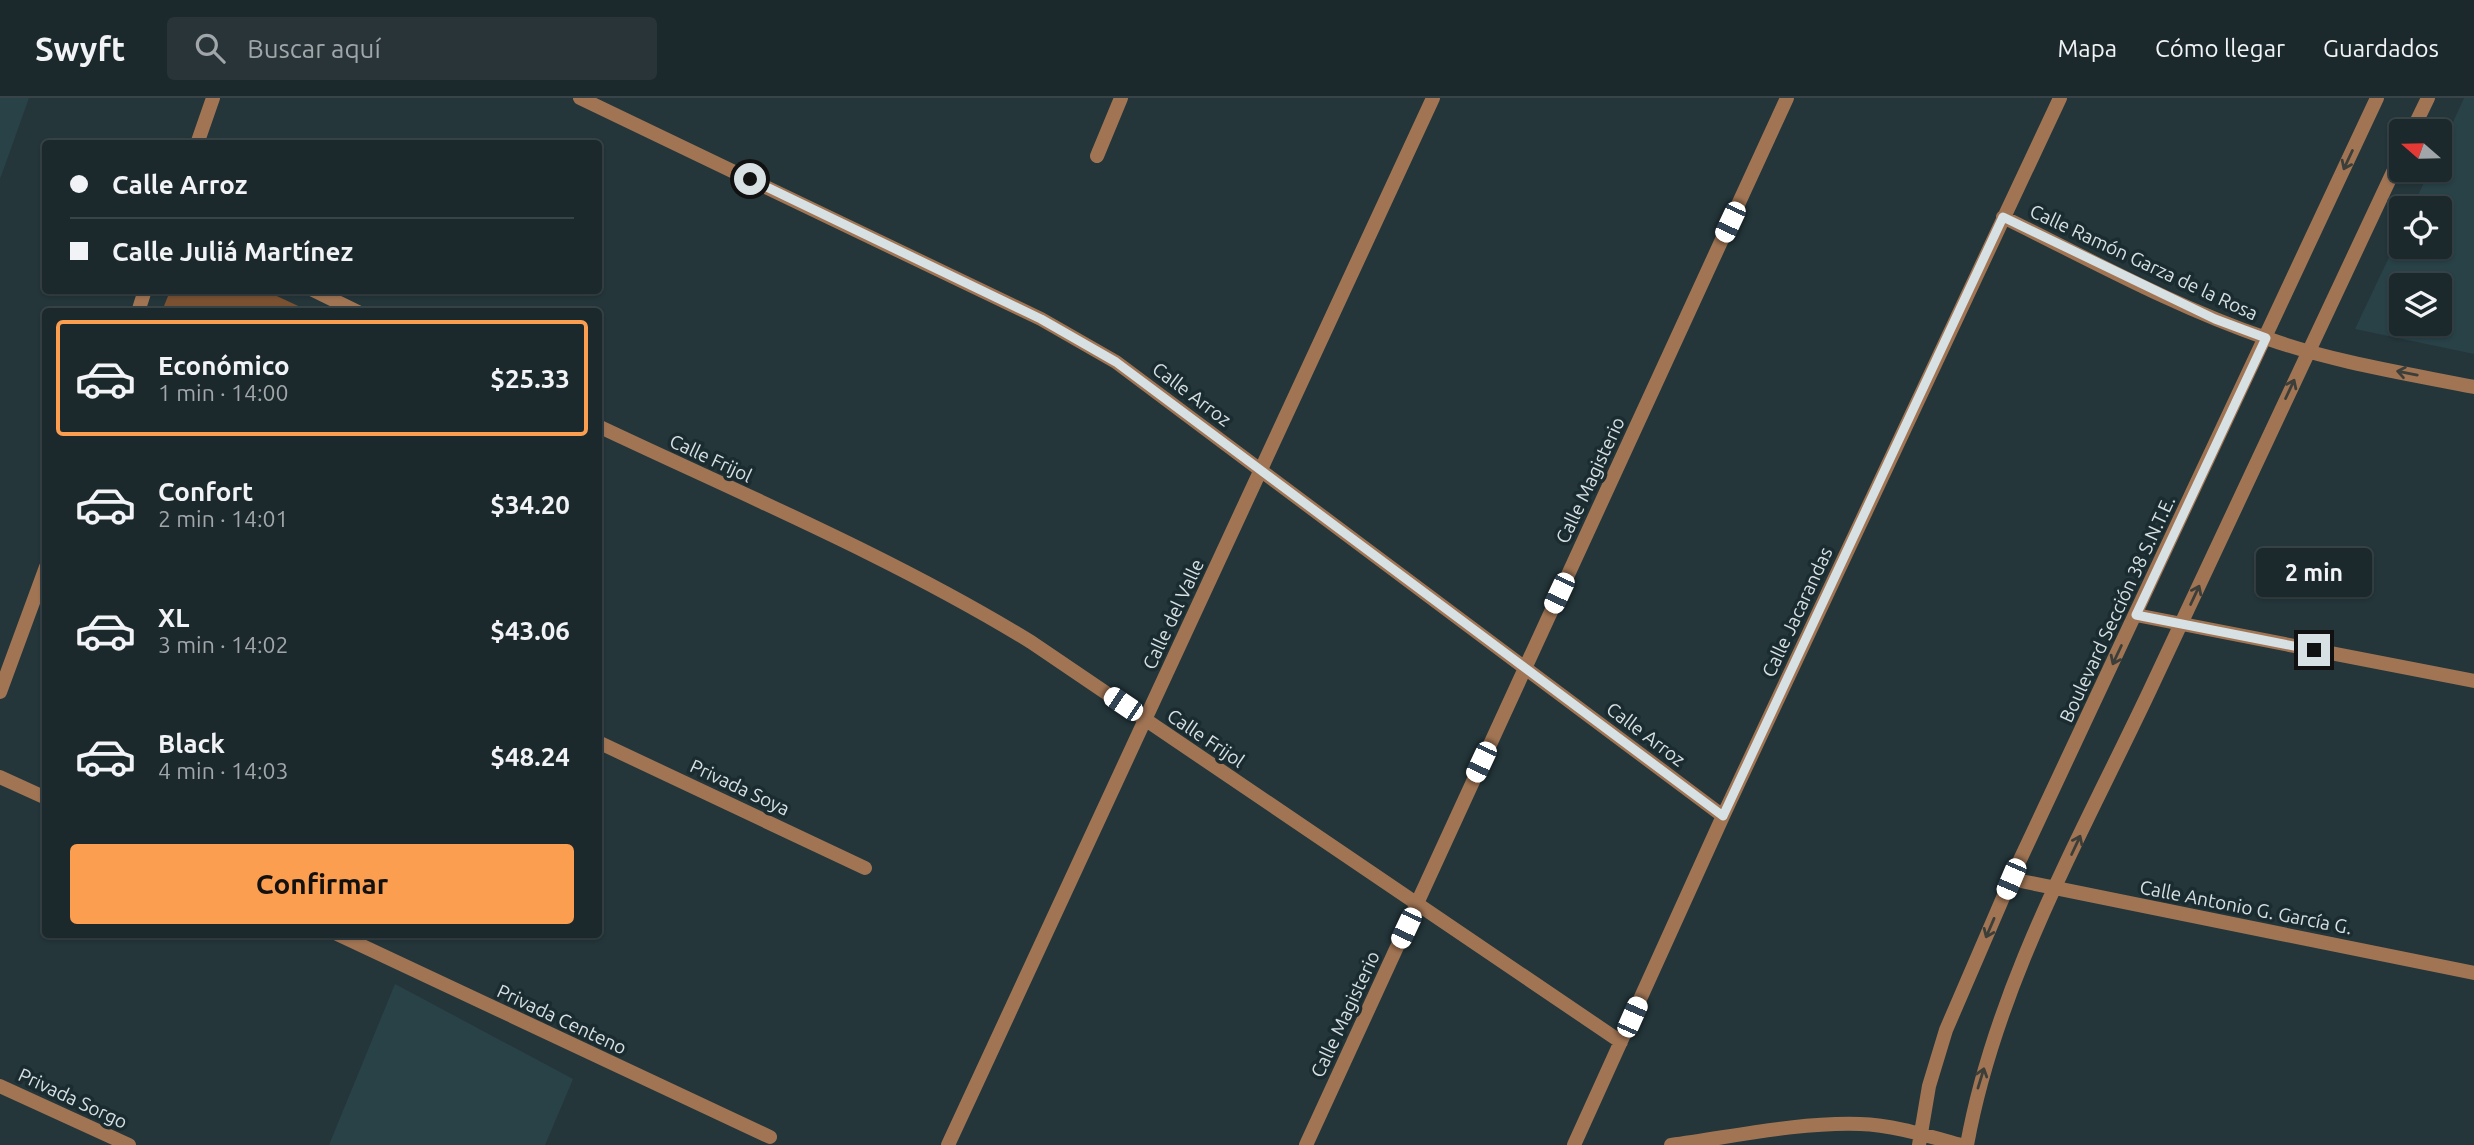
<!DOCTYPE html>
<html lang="es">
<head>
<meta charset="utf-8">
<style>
	:root { --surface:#1b282c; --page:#283438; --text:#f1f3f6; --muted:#a0a6a9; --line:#394448; --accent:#fb9e50 }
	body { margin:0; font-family:Ubuntu,sans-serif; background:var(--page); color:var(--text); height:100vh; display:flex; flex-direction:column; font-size:26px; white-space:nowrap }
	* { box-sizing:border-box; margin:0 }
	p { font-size:23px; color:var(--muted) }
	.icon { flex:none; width:38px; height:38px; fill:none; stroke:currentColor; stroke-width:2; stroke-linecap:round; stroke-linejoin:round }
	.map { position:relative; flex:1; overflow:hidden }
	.side { position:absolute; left:42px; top:210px; width:560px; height:630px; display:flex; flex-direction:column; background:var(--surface); border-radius:7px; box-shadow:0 2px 5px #0004,0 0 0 2px var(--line) }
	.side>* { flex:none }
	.top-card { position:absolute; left:42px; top:42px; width:560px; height:154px; border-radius:7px; box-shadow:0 2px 5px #0004,0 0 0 2px var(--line); display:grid; align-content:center; height:154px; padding:0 28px; background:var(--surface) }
	.needle { width:46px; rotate:290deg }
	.fabs { position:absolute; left:2389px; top:21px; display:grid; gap:14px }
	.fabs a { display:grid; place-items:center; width:63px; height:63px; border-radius:7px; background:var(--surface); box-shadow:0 2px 5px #0004,0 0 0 2px var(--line); font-size:35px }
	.end { position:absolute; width:32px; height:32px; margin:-16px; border:9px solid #d7e1e4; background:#111; box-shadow:0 0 0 4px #111 }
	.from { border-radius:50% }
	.bubble { position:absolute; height:49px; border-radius:7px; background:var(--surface); box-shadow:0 2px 5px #0004,0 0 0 2px var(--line); font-size:23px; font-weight:700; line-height:49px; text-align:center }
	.car { position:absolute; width:21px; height:42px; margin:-21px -10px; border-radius:9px; box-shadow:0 0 5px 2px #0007; background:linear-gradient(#fff 24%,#345 0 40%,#fff 0 76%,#345 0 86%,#fff 0) }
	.top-card b { display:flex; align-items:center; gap:24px; height:66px; font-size:26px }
	.top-card b+b { border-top:2px solid var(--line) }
	.top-card i { width:18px; height:18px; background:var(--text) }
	ul { padding:12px 0 0; list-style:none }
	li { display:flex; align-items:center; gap:21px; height:116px; margin:0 14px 10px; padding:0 14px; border:4px solid transparent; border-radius:7px }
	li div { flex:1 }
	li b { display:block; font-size:26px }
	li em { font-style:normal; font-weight:700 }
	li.current { border-color:var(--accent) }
	li>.icon { width:63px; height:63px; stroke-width:1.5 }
	.cta { display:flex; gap:14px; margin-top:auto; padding:14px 28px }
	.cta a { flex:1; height:80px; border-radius:7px; background:var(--accent); color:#111; font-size:28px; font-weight:700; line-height:80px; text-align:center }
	header { display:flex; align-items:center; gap:42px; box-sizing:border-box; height:98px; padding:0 35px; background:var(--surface); border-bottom:2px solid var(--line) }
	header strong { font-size:33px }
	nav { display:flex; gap:38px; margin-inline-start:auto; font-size:24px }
	.search { width:490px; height:63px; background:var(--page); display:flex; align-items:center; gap:18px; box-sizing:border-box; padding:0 24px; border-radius:7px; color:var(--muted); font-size:26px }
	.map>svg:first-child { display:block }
	.built { fill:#284248; fill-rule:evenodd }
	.green { fill:#7a5232 }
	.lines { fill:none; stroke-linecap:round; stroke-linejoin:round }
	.minor { stroke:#a17554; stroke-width:14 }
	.oneway { stroke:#3c3e39 }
	.route { stroke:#d7e1e4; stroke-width:9 }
	.labels { text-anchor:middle; stroke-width:7; stroke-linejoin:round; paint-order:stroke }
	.street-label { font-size:19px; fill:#d7e1e4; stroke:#1b2c30 }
</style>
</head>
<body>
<header>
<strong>Swyft</strong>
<div class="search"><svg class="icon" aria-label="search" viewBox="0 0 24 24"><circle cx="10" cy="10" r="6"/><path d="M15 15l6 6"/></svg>Buscar aquí</div>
<nav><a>Mapa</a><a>Cómo llegar</a><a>Guardados</a></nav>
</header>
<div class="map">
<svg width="2474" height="1047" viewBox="0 0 2474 1047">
	<rect width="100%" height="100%" fill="#24363a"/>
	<path class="built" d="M0,0h29l-29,81z
		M2464,0h10v256l-119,-25 46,-97v15h39v-39h-28l18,-38h10v-19zM2401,187h39v39h-39z
		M395,886l178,95 -28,66h-216z"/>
	<path class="green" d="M170,193h96l43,20h-147z"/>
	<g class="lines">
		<path class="minor" d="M580,0l461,221 75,43 607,454
			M2412,33l16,-33
			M197,46l16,-46
			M1097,58l24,-58
			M2003,119c86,42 172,90 263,121 67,24 138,35 208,49
			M313,192l45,22
			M138,214l7,-22
			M598,328c146,69 296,132 433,216l590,400
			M2136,517l338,66
			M0,594l46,-125
			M598,644l267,126
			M0,679l46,21
			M2011,781l463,94
			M337,836l433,203
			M0,988l129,59
			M948,1047l485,-1047
			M1306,1047l481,-1047
			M1574,1047l149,-329 337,-718
			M1671,1047c61,-8 126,-23 189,-21 34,1 68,12 101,21
			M1919,1047l10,-59 17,-56 65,-151 366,-781
			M1967,1047c29,-160 113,-307 182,-453 85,-179 167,-359 252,-537"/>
	</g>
	<defs><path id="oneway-shaft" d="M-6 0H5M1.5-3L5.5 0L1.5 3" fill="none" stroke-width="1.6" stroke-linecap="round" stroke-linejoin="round" transform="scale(1.75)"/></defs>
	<g class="oneway">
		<use href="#oneway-shaft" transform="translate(2348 62) rotate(115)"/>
		<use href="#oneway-shaft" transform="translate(2407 275) rotate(-169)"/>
		<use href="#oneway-shaft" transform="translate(2290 291) rotate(-65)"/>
		<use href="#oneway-shaft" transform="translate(2195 497) rotate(-65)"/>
		<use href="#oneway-shaft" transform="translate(2117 557) rotate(115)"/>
		<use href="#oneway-shaft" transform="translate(2076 747) rotate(-65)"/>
		<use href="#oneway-shaft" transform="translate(1990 830) rotate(113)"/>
		<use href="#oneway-shaft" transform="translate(1981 980) rotate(-73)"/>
	</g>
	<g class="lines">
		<path class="route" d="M750,81l291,140 75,43 607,454 280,-599 212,102 51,19 -130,277 178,35"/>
	</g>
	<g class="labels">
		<g class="street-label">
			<text transform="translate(2144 164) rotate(25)" y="7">Calle Ramón Garza de la Rosa</text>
			<text transform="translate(1192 296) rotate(37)" y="7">Calle Arroz</text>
			<text transform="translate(711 360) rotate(25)" y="7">Calle Frijol</text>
			<text transform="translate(1590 382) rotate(-65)" y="7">Calle Magisterio</text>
			<text transform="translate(2117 511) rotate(-65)" y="7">Boulevard Sección 38 S.N.T.E.</text>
			<text transform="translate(1797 514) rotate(-65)" y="7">Calle Jacarandas</text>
			<text transform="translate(1173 516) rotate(-65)" y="7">Calle del Valle</text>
			<text transform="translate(1646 636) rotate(37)" y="7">Calle Arroz</text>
			<text transform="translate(1206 640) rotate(34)" y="7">Calle Frijol</text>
			<text transform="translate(740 689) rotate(25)" y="7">Privada Soya</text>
			<text transform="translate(2246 809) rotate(11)" y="7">Calle Antonio G. García G.</text>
			<text transform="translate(1345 916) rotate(-65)" y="7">Calle Magisterio</text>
			<text transform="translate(562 921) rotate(25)" y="7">Privada Centeno</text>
			<text transform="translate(73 1000) rotate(25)" y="7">Privada Sorgo</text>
		</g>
	</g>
</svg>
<div class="fabs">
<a><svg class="needle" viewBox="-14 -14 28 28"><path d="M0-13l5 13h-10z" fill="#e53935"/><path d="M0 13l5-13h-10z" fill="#a0a6a9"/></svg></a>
<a><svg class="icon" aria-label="locate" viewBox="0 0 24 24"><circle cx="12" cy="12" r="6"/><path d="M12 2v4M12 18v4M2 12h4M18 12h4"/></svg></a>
<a><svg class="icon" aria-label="layers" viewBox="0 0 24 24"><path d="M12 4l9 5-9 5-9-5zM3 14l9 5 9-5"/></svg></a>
</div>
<i class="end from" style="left:750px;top:81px"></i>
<i class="end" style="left:2314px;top:552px"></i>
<div class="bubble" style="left:2256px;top:450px;width:116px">2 min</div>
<i class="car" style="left:1730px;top:124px;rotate:205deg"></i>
<i class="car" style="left:1559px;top:495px;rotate:205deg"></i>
<i class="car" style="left:1123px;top:606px;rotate:304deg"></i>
<i class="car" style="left:1481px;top:664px;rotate:205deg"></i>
<i class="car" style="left:2011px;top:781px;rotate:203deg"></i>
<i class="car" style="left:1406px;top:830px;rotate:205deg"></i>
<i class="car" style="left:1632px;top:919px;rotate:24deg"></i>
<div class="top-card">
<b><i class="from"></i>Calle Arroz</b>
<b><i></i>Calle Juliá Martínez</b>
</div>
<section class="side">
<ul>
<li class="current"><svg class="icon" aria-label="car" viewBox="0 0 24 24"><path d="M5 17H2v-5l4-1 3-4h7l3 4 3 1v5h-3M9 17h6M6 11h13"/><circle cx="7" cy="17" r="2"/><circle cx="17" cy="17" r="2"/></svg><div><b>Económico</b><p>1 min · 14:00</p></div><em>$25.33</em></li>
<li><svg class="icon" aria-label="car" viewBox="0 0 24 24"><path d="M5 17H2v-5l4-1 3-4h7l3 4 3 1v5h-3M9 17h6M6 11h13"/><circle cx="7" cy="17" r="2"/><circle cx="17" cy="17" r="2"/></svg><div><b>Confort</b><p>2 min · 14:01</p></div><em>$34.20</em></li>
<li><svg class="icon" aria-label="car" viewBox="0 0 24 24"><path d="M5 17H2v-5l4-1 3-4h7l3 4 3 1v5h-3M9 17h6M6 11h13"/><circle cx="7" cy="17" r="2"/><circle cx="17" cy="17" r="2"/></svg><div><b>XL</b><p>3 min · 14:02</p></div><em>$43.06</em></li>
<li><svg class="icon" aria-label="car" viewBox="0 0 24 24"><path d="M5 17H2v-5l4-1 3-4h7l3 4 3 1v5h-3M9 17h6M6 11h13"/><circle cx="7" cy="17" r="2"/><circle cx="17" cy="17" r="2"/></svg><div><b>Black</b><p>4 min · 14:03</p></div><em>$48.24</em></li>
</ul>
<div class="cta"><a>Confirmar</a></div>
</section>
</div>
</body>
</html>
